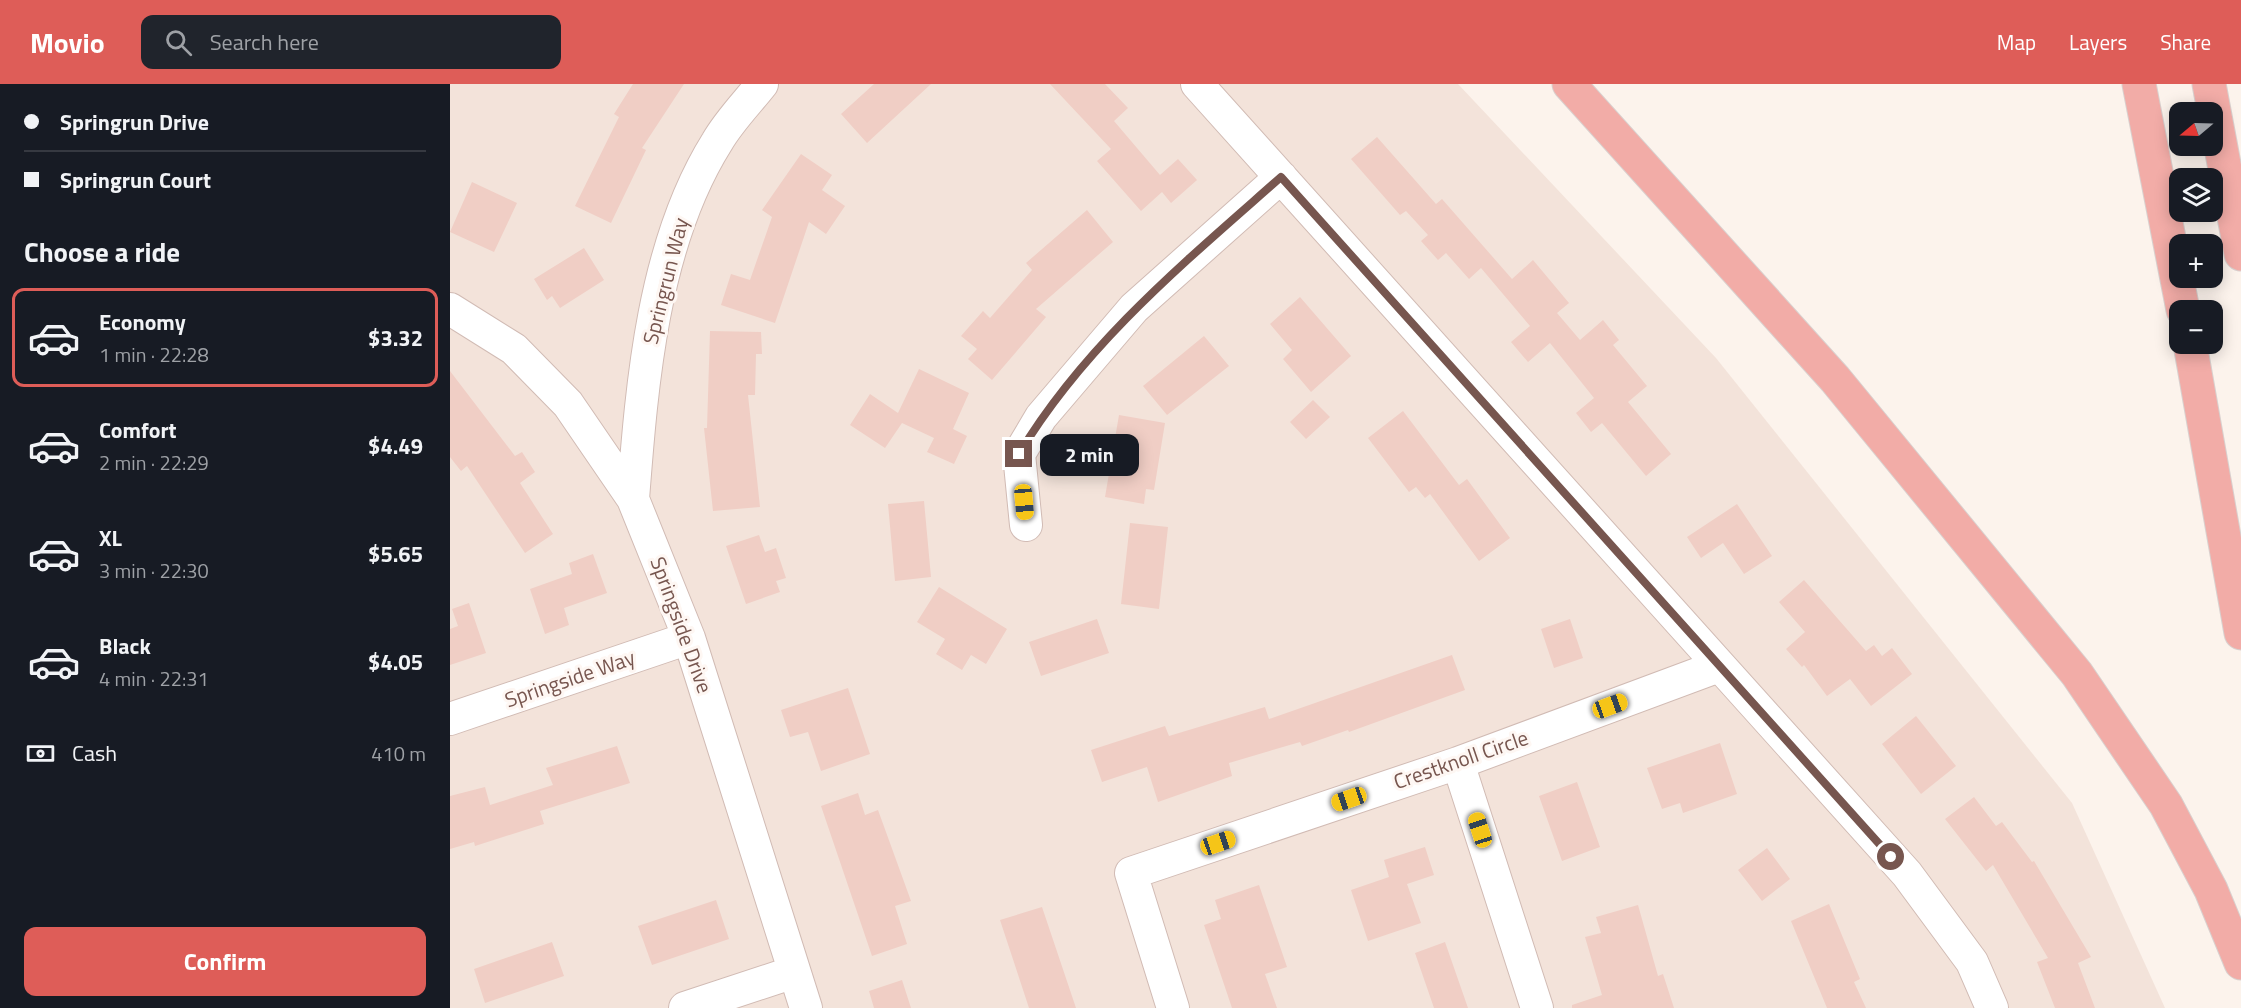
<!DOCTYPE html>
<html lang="en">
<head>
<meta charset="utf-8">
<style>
	:root { --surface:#171b24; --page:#20242c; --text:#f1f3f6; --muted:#9ea1a6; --line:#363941; --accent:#de5d58 }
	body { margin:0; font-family:"Titillium Web",sans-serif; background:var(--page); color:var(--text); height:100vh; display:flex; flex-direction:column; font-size:22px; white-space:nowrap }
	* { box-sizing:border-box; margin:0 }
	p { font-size:20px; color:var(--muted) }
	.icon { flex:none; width:33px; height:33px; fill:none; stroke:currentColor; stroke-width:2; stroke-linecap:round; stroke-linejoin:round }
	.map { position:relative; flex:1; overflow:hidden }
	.side { display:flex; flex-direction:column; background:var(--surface); width:450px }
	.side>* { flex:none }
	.top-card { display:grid; align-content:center; height:132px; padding:0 24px; background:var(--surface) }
	.needle { width:39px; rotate:251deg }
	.tools { position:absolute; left:1719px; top:18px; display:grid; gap:12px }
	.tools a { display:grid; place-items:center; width:54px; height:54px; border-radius:12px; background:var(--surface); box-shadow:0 3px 15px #0003; font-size:30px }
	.end { position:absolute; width:27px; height:27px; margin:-14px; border:8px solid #77564f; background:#fff; box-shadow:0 0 0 3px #fff }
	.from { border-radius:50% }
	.bubble { position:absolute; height:42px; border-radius:12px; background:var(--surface); box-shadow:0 3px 15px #0003; font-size:20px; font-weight:700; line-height:42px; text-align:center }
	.car { position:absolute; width:18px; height:36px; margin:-18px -9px; border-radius:8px; box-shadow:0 0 4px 2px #0007; background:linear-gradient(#f5c518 24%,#345 0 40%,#f5c518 0 76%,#345 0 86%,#f5c518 0) }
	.top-card b { display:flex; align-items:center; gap:21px; height:57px; font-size:22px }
	.top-card b+b { border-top:2px solid var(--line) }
	.top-card i { width:15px; height:15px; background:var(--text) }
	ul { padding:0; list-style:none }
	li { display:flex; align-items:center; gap:18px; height:99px; margin:0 12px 9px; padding:0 12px; border:3px solid transparent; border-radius:12px }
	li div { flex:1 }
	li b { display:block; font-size:22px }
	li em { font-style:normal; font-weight:700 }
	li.active { border-color:var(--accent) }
	li>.icon { width:54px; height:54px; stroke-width:1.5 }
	h2 { padding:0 24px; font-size:27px; line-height:72px }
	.pay { display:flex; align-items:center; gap:15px; height:66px; padding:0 24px; font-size:22px }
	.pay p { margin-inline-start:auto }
	.button { display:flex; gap:12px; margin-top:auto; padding:12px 24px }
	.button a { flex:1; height:69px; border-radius:12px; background:var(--accent); color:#fff; font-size:24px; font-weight:700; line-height:69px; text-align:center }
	header { display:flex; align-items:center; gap:36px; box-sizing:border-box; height:84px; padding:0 30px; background:var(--accent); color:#fff }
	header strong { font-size:28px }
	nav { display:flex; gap:33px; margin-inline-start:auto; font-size:21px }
	.search { width:420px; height:54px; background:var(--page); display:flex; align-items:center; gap:15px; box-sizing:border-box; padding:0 21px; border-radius:12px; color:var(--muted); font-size:22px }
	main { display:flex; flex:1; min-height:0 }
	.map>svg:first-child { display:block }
	.residential { fill:#f3e3da }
	.building { fill:#f0cec5 }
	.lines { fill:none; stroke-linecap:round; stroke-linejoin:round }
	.minor-casing { stroke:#d1bbb4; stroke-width:34 }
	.highway-casing { stroke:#d9d0ce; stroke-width:35 }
	.minor { stroke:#fff; stroke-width:32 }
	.highway { stroke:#f2aca7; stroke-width:33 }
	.route { stroke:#77564f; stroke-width:8 }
	.labels { text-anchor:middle; stroke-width:6; stroke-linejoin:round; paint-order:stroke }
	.street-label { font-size:21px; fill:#77564f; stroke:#fef7f3 }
</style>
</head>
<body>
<header>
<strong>Movio</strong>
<div class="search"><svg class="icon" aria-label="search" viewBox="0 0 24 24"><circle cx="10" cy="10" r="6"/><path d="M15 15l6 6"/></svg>Search here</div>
<nav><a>Map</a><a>Layers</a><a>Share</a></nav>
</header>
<main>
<section class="side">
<div class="top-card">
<b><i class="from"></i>Springrun Drive</b>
<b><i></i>Springrun Court</b>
</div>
<h2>Choose a ride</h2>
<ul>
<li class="active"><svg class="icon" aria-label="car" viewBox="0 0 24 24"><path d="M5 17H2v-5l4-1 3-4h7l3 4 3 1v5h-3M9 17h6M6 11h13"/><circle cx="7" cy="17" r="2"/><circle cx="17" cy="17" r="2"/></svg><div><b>Economy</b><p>1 min · 22:28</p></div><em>$3.32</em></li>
<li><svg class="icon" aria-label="car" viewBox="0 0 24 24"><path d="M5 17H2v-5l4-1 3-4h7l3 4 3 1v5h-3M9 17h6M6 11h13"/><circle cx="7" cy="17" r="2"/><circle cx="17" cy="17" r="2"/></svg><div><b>Comfort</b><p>2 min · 22:29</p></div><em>$4.49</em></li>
<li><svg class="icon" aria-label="car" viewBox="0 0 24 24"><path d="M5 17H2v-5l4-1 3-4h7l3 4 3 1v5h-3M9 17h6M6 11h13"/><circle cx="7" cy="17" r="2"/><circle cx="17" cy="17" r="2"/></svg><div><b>XL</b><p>3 min · 22:30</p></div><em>$5.65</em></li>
<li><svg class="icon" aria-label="car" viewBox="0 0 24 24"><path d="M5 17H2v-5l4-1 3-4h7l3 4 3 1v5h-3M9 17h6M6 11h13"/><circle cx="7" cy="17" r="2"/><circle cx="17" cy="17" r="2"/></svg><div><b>Black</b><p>4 min · 22:31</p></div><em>$4.05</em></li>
</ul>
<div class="pay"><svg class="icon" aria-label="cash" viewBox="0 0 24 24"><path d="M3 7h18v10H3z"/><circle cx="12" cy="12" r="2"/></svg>Cash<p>410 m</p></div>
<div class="button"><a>Confirm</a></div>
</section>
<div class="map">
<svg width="1791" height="924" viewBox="0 0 1791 924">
	<rect width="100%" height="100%" fill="#fcf3ec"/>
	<path class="residential" d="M0,0h1008l258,274 356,445 93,205h-1715z"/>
	<path class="building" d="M183,0h51l-42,64 4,2 -35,73 -36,-17 44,-89 -5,-3z
		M424,0h57l-64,59 -26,-29z
		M600,0h55l23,24 -14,13 46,54 18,-16 19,21 -26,23 -9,-11 -21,19 -44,-50 14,-12z
		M927,53l59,67 6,-5 70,80 21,-19 36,43 -12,10 23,27 23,-20 16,20 -6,5 34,41 -19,16 43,52 -25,22 -44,-53 -11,9 -15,-19 18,-15 -44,-55 -22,19 -17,-20 19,-16 -49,-58 -12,11 -23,-26 -8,7 -17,-19 7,-6 -22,-24 -6,4 -49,-56z
		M351,70l31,21 -10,15 23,16 -19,28 -17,-12 -34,101 -54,-18 10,-31 19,6 22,-63 -10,-7z
		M22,98l45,21 -23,49 -44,-20z
		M637,126l26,32 -77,67 10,8 -54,63 -24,-21 9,-10 -16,-13 22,-25 7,7 42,-48 -6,-7z
		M134,164l20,32 -44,28 -8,-12 -5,4 -13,-21z
		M850,213l51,59 -40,36 -28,-33 9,-9 -22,-26z
		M260,247l51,1 1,22h-6l-1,41h-7l12,112 -47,4 -9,-83h3z
		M754,252l25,30 -62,49 -24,-29z
		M469,285l50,24 -16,36 14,7 -13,28 -27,-12 7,-14 -32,-15 -17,25 -35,-23 20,-31 28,19z
		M0,287l65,85 7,-4 13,20 -15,11 33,51 -28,19 -58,-87 -6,5 -11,-14z
		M863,316l17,17 -24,22 -16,-17z
		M953,327l56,74 8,-6 43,59 -31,23 -49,-67 -5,4 -9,-11 -7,5 -41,-54z
		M669,331l46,8 -11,67 -8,-1 -2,15 -39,-7z
		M474,417l7,76 -36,4 -7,-77z
		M1287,420l35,52 -28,18 -21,-31 -22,15 -14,-21z
		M680,439l38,4 -9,82 -38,-5z
		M309,451l6,17 11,-4 10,30 -10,3 4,11 -34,12 -20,-58z
		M143,470l14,39 -43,15 5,17 -24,9 -15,-45 42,-15 -3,-11z
		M1354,496l62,71 8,-6 8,11 10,-8 20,26 -41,32 -21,-27 -23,17 -23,-31 -2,2 -16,-18 19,-17 -26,-30z
		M489,503l68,42 -21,35 -15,-9 -9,15 -26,-16 9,-15 -28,-17z
		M19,519l17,50 -36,12v-36l8,-3 -6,-17z
		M647,535l12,34 -68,23 -12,-34z
		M1120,535l13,39 -29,10 -13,-39z
		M1002,571l13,35 -116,42 -1,-2 -46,16 -2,-4 -71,21 3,13 -74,26 -11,-35 -45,15 -11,-32 74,-24 4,10 96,-29 4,12z
		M398,604l22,66 -49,17 -13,-39 -18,5 -9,-27z
		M1466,632l40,50 -35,28 -39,-50z
		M1270,659l17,51 -54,19 -3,-10 -18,6 -15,-41z
		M167,662l13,37 -90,28 4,13 -69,22 -1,-4 -24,7v-53l35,-9 5,18 63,-20 -7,-17z
		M1127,698l23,65 -38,14 -23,-65z
		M408,709l7,22 13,-5 33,91 -16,5 12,38 -35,12 -51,-150z
		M1524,713l22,29 6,-4 30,40 2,-1 57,96 -13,6 17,45h-40l-18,-46 11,-4 -55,-93 -7,6 -41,-52z
		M975,763l9,28 -27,9 14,39 -53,18 -17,-51 38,-13 -5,-17z
		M1317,764l23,31 -28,22 -24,-31z
		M809,801l28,82 -22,7 12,34h-45l-28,-83 17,-6 -6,-19z
		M266,816l13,39 -77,26 -14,-39z
		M1379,820l31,75 -6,3 12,26h-39l-36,-87z
		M1188,821l20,71 5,-2 11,34h-102v-3l30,-10 -17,-58 16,-4 -5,-16z
		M592,823l34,101h-47l-29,-88z
		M102,858l12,34 -79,27 -11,-34z
		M995,858l23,66h-34l-19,-55z
		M452,896l9,28h-37l-5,-17z"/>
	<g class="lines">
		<g class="minor-casing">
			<path id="minor" d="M747,0l710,790 65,88 20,46
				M0,225l64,40 54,55 65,95 56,139 117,370
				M183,415c9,-117 20,-255 84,-357 12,-21 30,-39 45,-58
				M576,441l-7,-71 22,-37 93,-109 147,-131
				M0,635l239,-81
				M1008,679l79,245
				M235,924l109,-36
				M723,924l-42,-135 327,-110 261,-97"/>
		</g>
		<g class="highway-casing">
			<path id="highway" d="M1119,0l266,295 242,295 89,131 45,85 30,73
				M1689,0l44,226
				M1759,0l32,170
				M1740,260l51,289"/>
		</g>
		<use href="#minor" class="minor"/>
		<use href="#highway" class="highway"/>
	</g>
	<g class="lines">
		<path class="route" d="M569,370c66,-110 167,-193 262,-277l610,680"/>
	</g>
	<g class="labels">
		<g class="street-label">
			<text transform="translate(216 197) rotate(-76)" y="7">Springrun Way</text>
			<text transform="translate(231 541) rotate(70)" y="7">Springside Drive</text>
			<text transform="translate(120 595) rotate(-19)" y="7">Springside Way</text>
			<text transform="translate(1011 676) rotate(-19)" y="7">Crestknoll Circle</text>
		</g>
	</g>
</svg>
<div class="tools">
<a><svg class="needle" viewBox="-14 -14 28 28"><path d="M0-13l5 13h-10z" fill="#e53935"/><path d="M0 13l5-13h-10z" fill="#9ea1a6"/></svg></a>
<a><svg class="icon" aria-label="layers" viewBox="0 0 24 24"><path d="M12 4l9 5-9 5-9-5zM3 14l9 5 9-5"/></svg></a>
<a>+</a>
<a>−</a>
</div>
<i class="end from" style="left:1441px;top:773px"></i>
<i class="end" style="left:569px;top:370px"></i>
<div class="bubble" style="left:590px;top:350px;width:99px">2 min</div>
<i class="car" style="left:574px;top:418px;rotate:175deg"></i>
<i class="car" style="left:1160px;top:622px;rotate:70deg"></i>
<i class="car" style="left:899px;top:715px;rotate:251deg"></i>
<i class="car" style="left:1030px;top:746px;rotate:342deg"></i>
<i class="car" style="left:768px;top:759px;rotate:71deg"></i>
</div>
</main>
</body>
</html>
